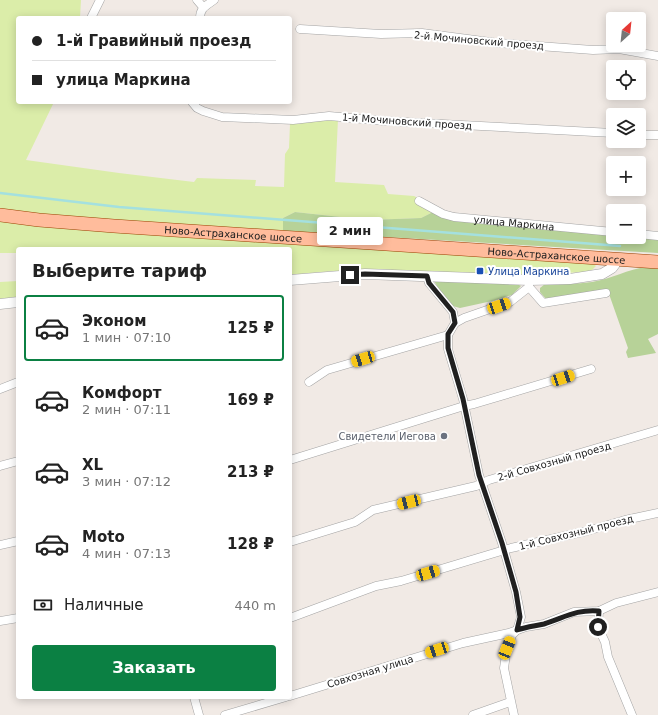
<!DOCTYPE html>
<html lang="ru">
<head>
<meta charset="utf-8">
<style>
	:root { --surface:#fff; --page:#f6f6f6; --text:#222; --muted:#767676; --line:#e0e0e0; --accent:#0b8043 }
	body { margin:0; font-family:"DejaVu Sans",sans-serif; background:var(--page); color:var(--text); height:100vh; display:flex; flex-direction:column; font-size:15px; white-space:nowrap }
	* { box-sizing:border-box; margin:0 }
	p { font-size:13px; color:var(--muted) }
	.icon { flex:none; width:22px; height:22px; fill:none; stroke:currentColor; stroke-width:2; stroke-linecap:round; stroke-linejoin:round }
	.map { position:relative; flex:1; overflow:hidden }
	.details { position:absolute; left:16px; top:247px; width:276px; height:452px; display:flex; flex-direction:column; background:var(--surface); border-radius:4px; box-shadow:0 2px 10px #0003 }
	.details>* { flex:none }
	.banner { position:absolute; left:16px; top:16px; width:276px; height:88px; border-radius:4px; box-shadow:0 2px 10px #0003; display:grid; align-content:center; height:88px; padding:0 16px; background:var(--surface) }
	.needle { width:26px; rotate:27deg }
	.tools { position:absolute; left:606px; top:12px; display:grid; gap:8px }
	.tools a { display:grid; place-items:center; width:40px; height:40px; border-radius:4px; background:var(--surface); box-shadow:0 2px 10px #0003; font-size:20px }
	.end { position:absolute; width:18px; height:18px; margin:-9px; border:5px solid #202020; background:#fff; box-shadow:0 0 0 2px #fff }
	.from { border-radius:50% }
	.bubble { position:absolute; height:28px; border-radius:4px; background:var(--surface); box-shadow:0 2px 10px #0003; font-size:13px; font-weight:800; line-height:28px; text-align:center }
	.car { position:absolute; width:12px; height:24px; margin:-12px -6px; border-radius:5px; box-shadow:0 0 3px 1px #0007; background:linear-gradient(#f5c518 24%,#345 0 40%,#f5c518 0 76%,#345 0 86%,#f5c518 0) }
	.banner b { display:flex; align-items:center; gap:14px; height:38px; font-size:15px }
	.banner b+b { border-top:1px solid var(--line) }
	.banner i { width:10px; height:10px; background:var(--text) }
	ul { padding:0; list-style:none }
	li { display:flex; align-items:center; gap:12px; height:66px; margin:0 8px 6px; padding:0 8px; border:2px solid transparent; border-radius:4px }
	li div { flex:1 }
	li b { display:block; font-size:15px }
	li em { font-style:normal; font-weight:800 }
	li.selected { border-color:var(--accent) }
	li>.icon { width:36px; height:36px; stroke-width:1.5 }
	h2 { padding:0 16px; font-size:18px; line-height:48px }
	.pay { display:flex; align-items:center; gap:10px; height:44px; padding:0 16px; font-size:15px }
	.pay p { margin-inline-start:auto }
	.button { display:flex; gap:8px; margin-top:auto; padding:8px 16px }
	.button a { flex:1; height:46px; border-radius:4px; background:var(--accent); color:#fff; font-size:16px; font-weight:800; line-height:46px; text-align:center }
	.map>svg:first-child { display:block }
	.grass { fill:#dbeda9 }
	.forest { fill:#b7d298 }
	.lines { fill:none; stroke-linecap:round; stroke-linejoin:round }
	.stream { stroke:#a4e0df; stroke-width:2.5 }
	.minor-casing { stroke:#a4a4a4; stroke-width:9 }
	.tertiary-casing { stroke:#a4a4a4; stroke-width:11 }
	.primary-casing { stroke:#9b4200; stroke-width:14 }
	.minor { stroke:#fff; stroke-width:8 }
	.tertiary { stroke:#fff; stroke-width:10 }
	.primary { stroke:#ffbc9c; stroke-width:13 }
	.route { stroke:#202020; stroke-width:5 }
	.transit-dot { fill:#1a4fb4; stroke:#fff; stroke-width:1.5 }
	.worship-dot { fill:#6b7280; stroke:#fff; stroke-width:1.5 }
	.labels { text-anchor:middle; stroke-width:4; stroke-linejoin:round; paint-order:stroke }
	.street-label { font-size:10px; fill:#202020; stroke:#fff }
	.transit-label { font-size:10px; fill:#164399; stroke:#fff; text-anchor:start }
	.worship-label { font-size:10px; fill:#5b616d; stroke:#fff; text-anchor:end }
</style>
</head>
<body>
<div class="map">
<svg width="658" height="715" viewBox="0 0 658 715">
	<rect width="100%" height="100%" fill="#f1eae5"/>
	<path class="grass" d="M0,0h81l-1,18h-62v84h36l-28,58 93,13 75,9 3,-4 59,2 -1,6 29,1 1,-33 4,-6 1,-24 40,-6 8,1 -3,63 49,3 4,9 26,2 6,3 13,13 -12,6 -53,2 -73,-8 -12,6v13l-246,-16 -37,-5z
		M0,220l592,43 4,3 -4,4 -7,2 -59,3 -161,-6 -44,3 -31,3v-26h-272v4h-18z
		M18,281v17l-18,1v-17z"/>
	<path class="forest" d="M295,212l73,8 53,-2 12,-6 180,23v2l45,2v14l-375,-22v-13z
		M647,267l11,1v66l-10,5 8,14 -28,5 -2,-6 2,-4 -19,-54 -63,5 -6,-7v-4l5,-4c16,0 32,0 47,-2 19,-3 36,-13 55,-15z
		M434,281l83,3 4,2 -9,9 -20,6 -32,7 -11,-3z"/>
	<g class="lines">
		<path class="stream" d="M0,193l119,14 501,39"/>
		<g class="minor-casing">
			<g id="minor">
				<path d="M197,0l6,7"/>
				<path d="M91,18l9,-18"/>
				<path d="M200,18c0,-10 6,-12 14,-18"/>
				<path d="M300,29l81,5 41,-1 76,10 95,7 26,-1 39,7"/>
				<path d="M192,102l5,6 6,3 19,6 71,3 36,-4 56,5 228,12"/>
				<path d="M639,135h19"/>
				<path id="s1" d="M419,201l24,13 11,3 159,15"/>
				<path d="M639,234l19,2"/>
				<path d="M427,276l2,7 24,29 2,11 -7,12v14l15,50 16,76 23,68 14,49 5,25 -4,13 -5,5 -5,13 -3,20 10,47"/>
				<path d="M529,287l14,16 63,-10"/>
				<path d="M455,323l9,-5 46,-16 19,-15v-7"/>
				<path d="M309,382l18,-12 121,-35"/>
				<path d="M0,389l18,-7"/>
				<path d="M290,460l174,-54 10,-2 117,-35"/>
				<path d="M0,466l18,-5"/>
				<path d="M290,542l65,-20 18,-12 103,-24 13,-6 169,-50"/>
				<path d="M0,545l18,-4"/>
				<path d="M599,611l-1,16 7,15 3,15 24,58"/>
				<path d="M290,618l86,-32 25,-5 110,-33 76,-17 38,-11 33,-7"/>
				<path d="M0,621l18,-3"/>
				<path d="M290,696l173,-53 46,-10 17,-6 18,-3 30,-12 25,-1 17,-8 42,-11"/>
				<path d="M194,697l5,18"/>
				<path d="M225,715l61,-18"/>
				<path d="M473,715l37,-13"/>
			</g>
		</g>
		<g class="tertiary-casing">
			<path id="tertiary" d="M290,280l75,-6 164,6 41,-1 32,-5 10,-6 3,-4 -1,-5
				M0,304l18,-2"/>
		</g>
		<g class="primary-casing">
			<g id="primary">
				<path id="s2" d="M0,215l39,5 75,6 544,36"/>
			</g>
		</g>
		<use href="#minor" class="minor"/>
		<use href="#tertiary" class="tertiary"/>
		<use href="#primary" class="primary"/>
	</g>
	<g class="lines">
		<path class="route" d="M350,275l15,-1 62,2 2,7 24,29 2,11 -7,11v14l15,51 16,76 23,68 14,49 4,25 -3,13c9,-3 18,-4 27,-6 20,-6 32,-15 55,-13l-1,16"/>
	</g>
	<rect class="transit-dot" x="476" y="267" width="8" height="8" rx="2"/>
	<circle class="worship-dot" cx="444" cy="436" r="4"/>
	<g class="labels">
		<g class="street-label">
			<text transform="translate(479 40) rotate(5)" y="4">2-й Мочиновский проезд</text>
			<text transform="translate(407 121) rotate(4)" y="4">1-й Мочиновский проезд</text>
			<text dy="4" stroke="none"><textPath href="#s1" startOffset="99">улица Маркина</textPath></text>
			<text dy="4" stroke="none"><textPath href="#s2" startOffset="234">Ново-Астраханское шоссе</textPath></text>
			<text dy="4" stroke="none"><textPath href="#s2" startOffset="558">Ново-Астраханское шоссе</textPath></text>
			<text transform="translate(554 461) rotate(-16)" y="4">2-й Совхозный проезд</text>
			<text transform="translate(576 532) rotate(-14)" y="4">1-й Совхозный проезд</text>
			<text transform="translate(370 671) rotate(-17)" y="4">Совхозная улица</text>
		</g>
		<g class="transit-label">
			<text x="488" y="275">Улица Маркина</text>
		</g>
		<g class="worship-label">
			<text x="436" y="440">Свидетели Иегова</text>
		</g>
	</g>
</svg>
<div class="tools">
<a><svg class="needle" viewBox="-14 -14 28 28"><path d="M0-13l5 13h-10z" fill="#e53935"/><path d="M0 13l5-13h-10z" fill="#767676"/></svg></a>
<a><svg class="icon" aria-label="locate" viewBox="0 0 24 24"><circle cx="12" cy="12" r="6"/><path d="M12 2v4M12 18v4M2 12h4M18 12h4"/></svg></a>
<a><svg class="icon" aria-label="layers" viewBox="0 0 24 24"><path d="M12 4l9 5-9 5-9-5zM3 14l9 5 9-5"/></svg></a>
<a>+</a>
<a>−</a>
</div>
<i class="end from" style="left:598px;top:627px"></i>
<i class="end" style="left:350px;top:275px"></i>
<div class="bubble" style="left:317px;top:217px;width:66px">2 мин</div>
<i class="car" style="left:499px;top:306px;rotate:71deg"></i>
<i class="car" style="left:363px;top:359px;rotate:253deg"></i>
<i class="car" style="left:563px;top:378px;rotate:72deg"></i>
<i class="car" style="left:409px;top:502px;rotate:256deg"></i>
<i class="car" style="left:428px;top:573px;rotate:74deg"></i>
<i class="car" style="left:507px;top:648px;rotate:22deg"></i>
<i class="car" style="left:437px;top:650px;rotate:252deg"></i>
<div class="banner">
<b><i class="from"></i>1-й Гравийный проезд</b>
<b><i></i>улица Маркина</b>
</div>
<section class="details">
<h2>Выберите тариф</h2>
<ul>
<li class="selected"><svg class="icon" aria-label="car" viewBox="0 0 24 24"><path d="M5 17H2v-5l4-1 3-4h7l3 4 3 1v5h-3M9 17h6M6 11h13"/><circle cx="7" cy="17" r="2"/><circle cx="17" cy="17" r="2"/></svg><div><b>Эконом</b><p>1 мин · 07:10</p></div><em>125 ₽</em></li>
<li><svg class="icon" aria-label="car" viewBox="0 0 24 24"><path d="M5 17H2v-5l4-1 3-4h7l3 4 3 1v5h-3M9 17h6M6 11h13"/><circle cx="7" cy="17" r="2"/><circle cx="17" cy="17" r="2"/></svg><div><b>Комфорт</b><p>2 мин · 07:11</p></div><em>169 ₽</em></li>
<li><svg class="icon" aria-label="car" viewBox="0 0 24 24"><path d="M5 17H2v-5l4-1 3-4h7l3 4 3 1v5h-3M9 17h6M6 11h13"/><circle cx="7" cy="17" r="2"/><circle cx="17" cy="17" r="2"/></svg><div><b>XL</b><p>3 мин · 07:12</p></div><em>213 ₽</em></li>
<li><svg class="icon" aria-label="car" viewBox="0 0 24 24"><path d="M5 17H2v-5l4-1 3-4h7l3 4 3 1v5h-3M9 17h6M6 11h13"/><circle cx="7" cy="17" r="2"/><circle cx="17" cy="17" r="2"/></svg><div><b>Moto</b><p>4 мин · 07:13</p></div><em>128 ₽</em></li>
</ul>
<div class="pay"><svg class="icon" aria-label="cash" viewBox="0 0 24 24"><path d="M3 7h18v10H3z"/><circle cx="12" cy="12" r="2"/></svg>Наличные<p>440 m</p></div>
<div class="button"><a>Заказать</a></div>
</section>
</div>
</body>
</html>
